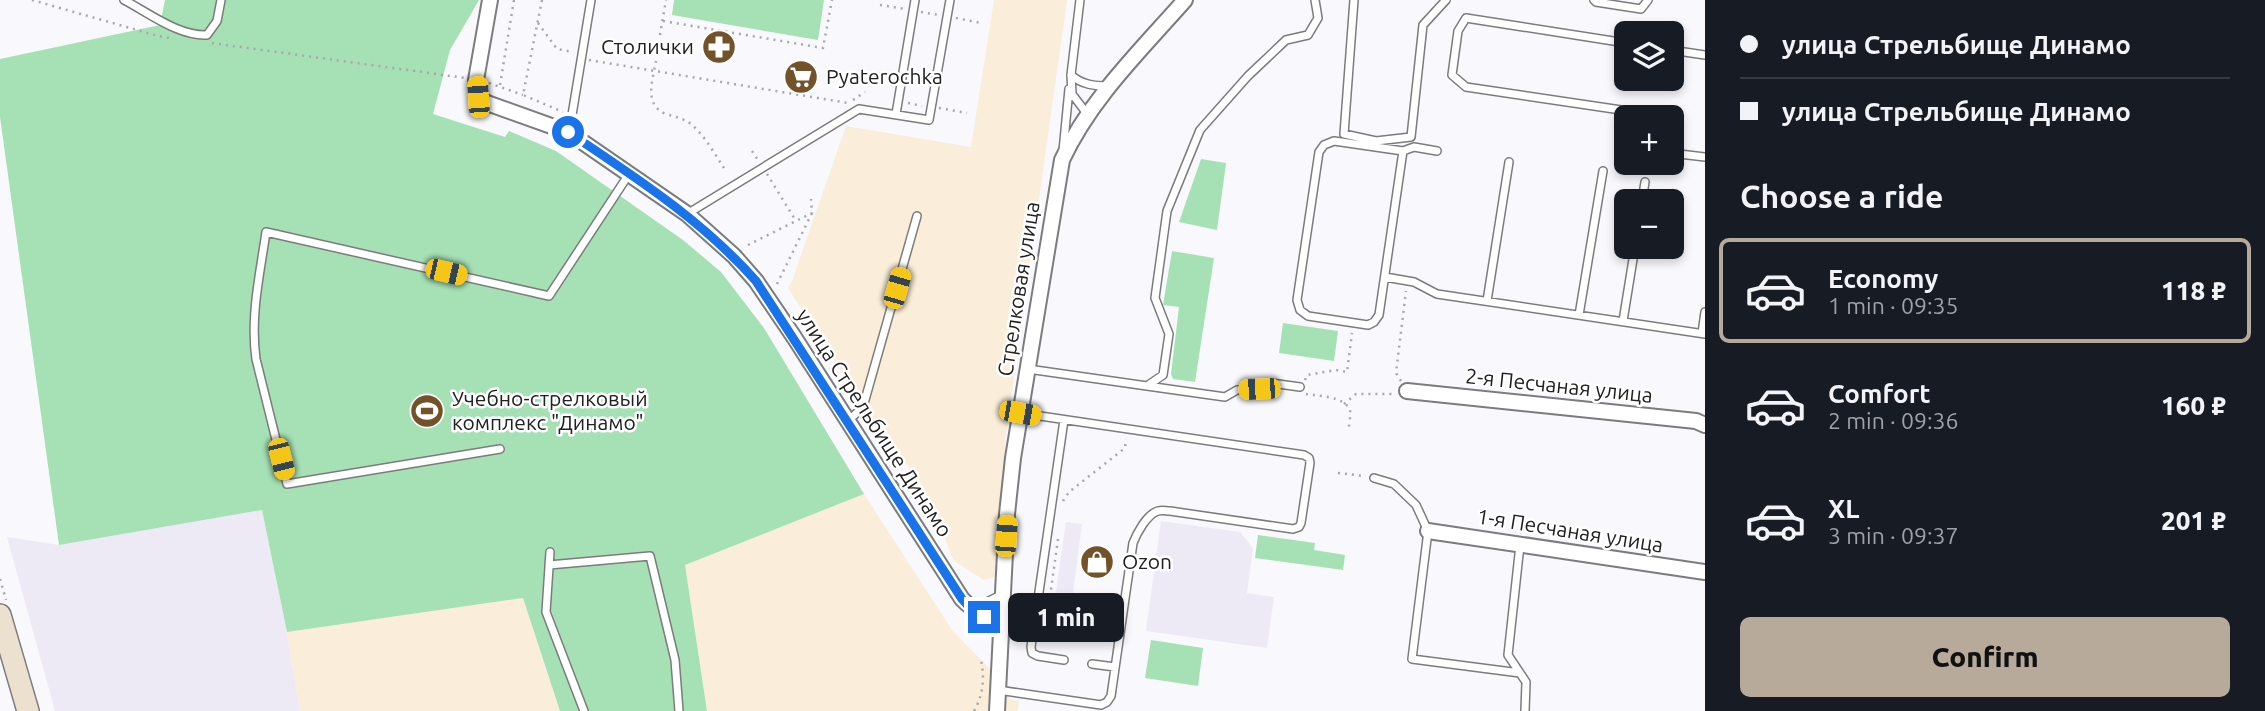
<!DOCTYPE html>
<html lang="en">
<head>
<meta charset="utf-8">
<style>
	:root { --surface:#171b24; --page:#242831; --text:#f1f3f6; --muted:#9ea1a6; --line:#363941; --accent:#b8aa9a }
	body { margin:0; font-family:Ubuntu,sans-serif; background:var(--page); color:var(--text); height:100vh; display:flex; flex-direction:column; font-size:26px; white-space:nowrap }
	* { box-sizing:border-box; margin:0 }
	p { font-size:23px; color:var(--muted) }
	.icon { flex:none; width:38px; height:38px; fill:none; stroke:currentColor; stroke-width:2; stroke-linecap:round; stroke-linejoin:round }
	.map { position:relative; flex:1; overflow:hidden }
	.details { display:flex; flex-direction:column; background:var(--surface); width:560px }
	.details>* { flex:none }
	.top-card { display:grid; align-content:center; height:154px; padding:0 35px; background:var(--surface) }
	.buttons { position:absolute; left:1614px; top:21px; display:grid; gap:14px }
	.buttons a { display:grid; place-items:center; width:70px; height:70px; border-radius:10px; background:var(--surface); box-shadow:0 4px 10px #0003; font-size:35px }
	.end { position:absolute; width:32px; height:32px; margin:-16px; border:9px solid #1a73e8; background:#fff; box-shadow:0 0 0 4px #fff }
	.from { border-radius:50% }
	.bubble { position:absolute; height:49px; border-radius:10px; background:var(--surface); box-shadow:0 4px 10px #0003; font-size:23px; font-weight:800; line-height:49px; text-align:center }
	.car { position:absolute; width:21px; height:42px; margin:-21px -10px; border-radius:9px; box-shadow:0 0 5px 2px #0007; background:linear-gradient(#f5c518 24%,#345 0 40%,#f5c518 0 76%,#345 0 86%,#f5c518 0) }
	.top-card b { display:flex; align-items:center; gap:24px; height:66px; font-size:26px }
	.top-card b+b { border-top:2px solid var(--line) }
	.top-card i { width:18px; height:18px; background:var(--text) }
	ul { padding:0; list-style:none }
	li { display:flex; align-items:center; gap:21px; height:105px; margin:0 14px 10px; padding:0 21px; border:4px solid transparent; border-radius:10px }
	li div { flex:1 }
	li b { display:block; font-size:26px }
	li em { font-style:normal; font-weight:800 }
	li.selected { border-color:var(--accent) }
	li>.icon { width:63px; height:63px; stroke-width:1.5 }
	h2 { padding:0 35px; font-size:32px; line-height:84px }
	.action { display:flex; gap:14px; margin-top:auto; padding:14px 35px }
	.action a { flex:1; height:80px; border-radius:10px; background:var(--accent); color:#111; font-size:28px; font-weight:800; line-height:80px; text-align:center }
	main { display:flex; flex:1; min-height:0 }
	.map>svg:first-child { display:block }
	.built { fill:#edeaf5 }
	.industrial { fill:#faedd9 }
	.green { fill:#a6e0b5 }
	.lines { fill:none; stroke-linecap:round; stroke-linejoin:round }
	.lane-casing { stroke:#7c7b7e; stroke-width:10 }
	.street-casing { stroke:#7c7b7e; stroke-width:18 }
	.secondary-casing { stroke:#7c7b7e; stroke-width:24 }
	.path { stroke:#a8a8aa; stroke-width:2.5; stroke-dasharray:2 5; stroke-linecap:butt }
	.lane { stroke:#fff; stroke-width:7 }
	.street { stroke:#fff; stroke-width:14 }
	.secondary { stroke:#ece0ce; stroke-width:21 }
	.route { stroke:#1a73e8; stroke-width:9 }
	.labels { text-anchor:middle; stroke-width:5; stroke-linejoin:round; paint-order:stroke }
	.poi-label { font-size:21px; fill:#212122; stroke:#fff; text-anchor:start }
	.street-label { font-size:21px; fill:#212122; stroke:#fff }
</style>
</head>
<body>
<main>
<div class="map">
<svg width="1705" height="711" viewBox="0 0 1705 711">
	<rect width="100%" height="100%" fill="#f9f8fc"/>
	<path class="built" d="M262,510l25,122 13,79h-245l-48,-174 52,8z
		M1161,521l79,11 13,16 -6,45 27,4 -7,51 -121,-17z
		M1066,522l16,2 -11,84 -17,-3z"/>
	<path class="industrial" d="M994,0h73l-61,433 -9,143 -13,4 -30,-19 -31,-75 -66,-89 -69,-109 4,-7 54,-155 125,21z
		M864,494l88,136 38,39 20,30 9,2 -1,10h-311l-22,-146z
		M523,598l37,113h-260l-13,-79z"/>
	<path class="green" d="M165,0h314l-29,50 -17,64 72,23 4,-6 47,20 127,89 38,32 43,56 100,166 -179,71 22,146h-147l-37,-113 -236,34 -25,-122 -203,35 -59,-428v-58l160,-34z
		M674,0h150l-6,40 -146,-25z
		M1201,159l25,4 -9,67 -38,-8z
		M1172,251l42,7 -19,124 -22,-3 -2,-5 8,-67 -16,-2z
		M1283,323l55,8 -4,30 -55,-8z
		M1258,535l57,8 -1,7 31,5 -2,15 -88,-12z
		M1151,640l52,8 -5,38 -53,-8z"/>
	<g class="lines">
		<g class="lane-casing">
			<path id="lane" d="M124,0c25,13 54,36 83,35l10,-14 4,-21
				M1080,0l-9,75 1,19 16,21
				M1354,0l-10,134 32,7 35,-4 12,-112 23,-25
				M1594,0l2,2 45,7 7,-9
				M1626,43l-160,-25 -8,13 -6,44 14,12 182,27v3
				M1671,50l34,5
				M1071,75c11,10 24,11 38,11
				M896,114l19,-114
				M568,132l4,-17 19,-115
				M1334,141l69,10 -24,164 -5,7 -6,3 -60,-9 -8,-6 -3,-10 22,-148 5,-7z
				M1063,151l6,-62
				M1403,151l11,-4 23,4
				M1671,153l34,4
				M1642,201l3,-19
				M687,214l172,-105 70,11 21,-120
				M1385,277l29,5 23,12 268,40
				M1487,301l22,-139
				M1579,315l24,-144
				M1623,321l12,-74
				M1702,333l3,-21
				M1028,369l119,17 16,-11 6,-41 -14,-36 12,-87 33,-81 48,-54 38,-36 22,-5 10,-17 -3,-18
				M1147,386l78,11 12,-7 22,-1 12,-6 29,4
				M848,421l15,-14 54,-191
				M500,449l-213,35 -31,-125c-6,-43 4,-85 10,-127l283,64 80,-122
				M1374,478l20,6 22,21 12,26 -16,128 108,14
				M1520,545l-12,110 18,27 -1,29
				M550,552l-4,60 38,99
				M549,565l101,-9 25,104 4,51
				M973,609l30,-15
				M1064,660l-26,-4 -6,-3 -1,-6 33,-227
				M1092,664l23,3
				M998,690l103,15 6,-3 4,-6 22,-153c4,-10 14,-29 25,-32 4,-1 8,0 12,0l123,18 6,-2 2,-4 9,-60 -1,-5 -5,-3 -284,-42"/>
		</g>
		<g class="street-casing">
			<path id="street" d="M490,0l-14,80 2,17 9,6 81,29 119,82 47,42 22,25 38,56 168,262c13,13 22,18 39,21
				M1407,391l289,30 9,4
				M1428,531l277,41
				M997,711l10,-197 6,-56 49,-298c28,-61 79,-110 123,-160"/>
		</g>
		<g class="secondary-casing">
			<path id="secondary" d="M0,615l28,96"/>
		</g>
		<path class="path" d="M32,0l126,36 12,2
			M542,0l-19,95 40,17
			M880,5l25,4
			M921,12l18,3
			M956,18l25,5
			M663,21l160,27 9,-48
			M538,23l19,26 16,3
			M660,35l6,-35
			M212,43l253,35
			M589,60l259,43
			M656,61c-3,18 -13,44 10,53 9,3 17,4 25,10 14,12 23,29 33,44
			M489,83l34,12
			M500,85l14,-85
			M853,100l12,-8
			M908,103l14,3
			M939,108l28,5
			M752,151l6,9
			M767,174l29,47
			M748,245l64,-32 -1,-14
			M777,284l35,-71
			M1305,380l2,-5 29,-5 11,2 5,-39
			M1401,381l-5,-8 10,-82
			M1306,394c12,2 38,2 44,16 1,5 -1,13 -1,18
			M1344,404l12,-10h40
			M1338,473l26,3
			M1063,501l6,-9 56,-44 1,-9
			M1058,539l-9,65 4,5 7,1v6
			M0,579l6,21
			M1046,614l23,4
			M1098,622l13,1
			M974,711c9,-16 11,-32 7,-51"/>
		<use href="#lane" class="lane"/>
		<use href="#street" class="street"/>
		<use href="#secondary" class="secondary"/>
	</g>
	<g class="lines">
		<path class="route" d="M568,132c67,45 134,88 188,149l206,318 10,11 12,7"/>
	</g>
	<defs>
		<g id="pharmacy-disc" transform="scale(1.75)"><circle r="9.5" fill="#735129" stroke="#fff"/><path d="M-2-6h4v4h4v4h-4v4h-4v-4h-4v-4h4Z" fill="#fff"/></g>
		<g id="supermarket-disc" transform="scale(1.75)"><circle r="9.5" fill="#735129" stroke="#fff"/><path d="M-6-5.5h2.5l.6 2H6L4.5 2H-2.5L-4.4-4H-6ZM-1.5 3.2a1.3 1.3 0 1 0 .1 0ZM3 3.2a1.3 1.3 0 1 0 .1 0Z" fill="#fff"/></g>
		<g id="stadium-disc" transform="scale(1.75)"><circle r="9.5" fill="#735129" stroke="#fff"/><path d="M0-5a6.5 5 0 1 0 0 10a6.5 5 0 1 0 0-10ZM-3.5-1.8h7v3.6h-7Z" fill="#fff"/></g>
		<g id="shop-disc" transform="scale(1.75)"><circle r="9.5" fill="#735129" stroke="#fff"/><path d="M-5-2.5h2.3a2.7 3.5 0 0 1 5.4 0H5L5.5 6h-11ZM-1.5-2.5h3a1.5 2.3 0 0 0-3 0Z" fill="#fff"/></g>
	</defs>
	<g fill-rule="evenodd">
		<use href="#pharmacy-disc" x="719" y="47"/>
		<use href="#supermarket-disc" x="801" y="77"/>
		<use href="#stadium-disc" x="427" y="411"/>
		<use href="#shop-disc" x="1097" y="562"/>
	</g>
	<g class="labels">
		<g class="poi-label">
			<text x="694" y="54" text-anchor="end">Столички</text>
			<text x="826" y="84">Pyaterochka</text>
			<text x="452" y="406">Учебно-стрелковый<tspan x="452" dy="24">комплекс "Динамо"</tspan></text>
			<text x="1122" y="569">Ozon</text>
		</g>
		<g class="street-label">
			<text transform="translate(1019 289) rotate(-81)" y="7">Стрелковая улица</text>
			<text transform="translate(1559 386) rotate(6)" y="7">2-я Песчаная улица</text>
			<text transform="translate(874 423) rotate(57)" y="7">улица Стрельбище Динамо</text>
			<text transform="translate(1570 531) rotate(9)" y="7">1-я Песчаная улица</text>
		</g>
	</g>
</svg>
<div class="buttons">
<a><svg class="icon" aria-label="layers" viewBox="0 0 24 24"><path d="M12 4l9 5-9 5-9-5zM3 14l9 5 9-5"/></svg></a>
<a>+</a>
<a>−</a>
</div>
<i class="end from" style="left:568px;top:132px"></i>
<i class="end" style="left:984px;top:617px"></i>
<div class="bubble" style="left:1008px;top:593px;width:116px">1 min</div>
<i class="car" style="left:478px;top:97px;rotate:356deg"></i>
<i class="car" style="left:446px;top:272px;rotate:103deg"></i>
<i class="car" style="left:897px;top:288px;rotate:16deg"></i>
<i class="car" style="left:1259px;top:389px;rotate:268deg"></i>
<i class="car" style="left:1020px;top:413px;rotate:100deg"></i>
<i class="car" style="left:281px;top:459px;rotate:166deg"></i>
<i class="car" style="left:1006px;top:536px;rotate:4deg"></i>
</div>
<section class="details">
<div class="top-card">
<b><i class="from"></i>улица Стрельбище Динамо</b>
<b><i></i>улица Стрельбище Динамо</b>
</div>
<h2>Choose a ride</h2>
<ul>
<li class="selected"><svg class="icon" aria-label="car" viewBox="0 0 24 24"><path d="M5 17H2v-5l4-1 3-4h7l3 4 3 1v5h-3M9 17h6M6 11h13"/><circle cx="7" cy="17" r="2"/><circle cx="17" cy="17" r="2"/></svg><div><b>Economy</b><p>1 min · 09:35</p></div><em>118 ₽</em></li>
<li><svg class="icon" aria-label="car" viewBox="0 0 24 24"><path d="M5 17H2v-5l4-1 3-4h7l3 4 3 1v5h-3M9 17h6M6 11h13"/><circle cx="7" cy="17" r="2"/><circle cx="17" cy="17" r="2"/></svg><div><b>Comfort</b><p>2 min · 09:36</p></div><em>160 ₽</em></li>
<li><svg class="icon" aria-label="car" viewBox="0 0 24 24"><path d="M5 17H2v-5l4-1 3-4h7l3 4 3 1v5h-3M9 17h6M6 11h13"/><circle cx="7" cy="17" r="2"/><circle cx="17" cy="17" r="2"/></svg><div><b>XL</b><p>3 min · 09:37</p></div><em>201 ₽</em></li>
</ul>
<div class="action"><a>Confirm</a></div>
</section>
</main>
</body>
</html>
